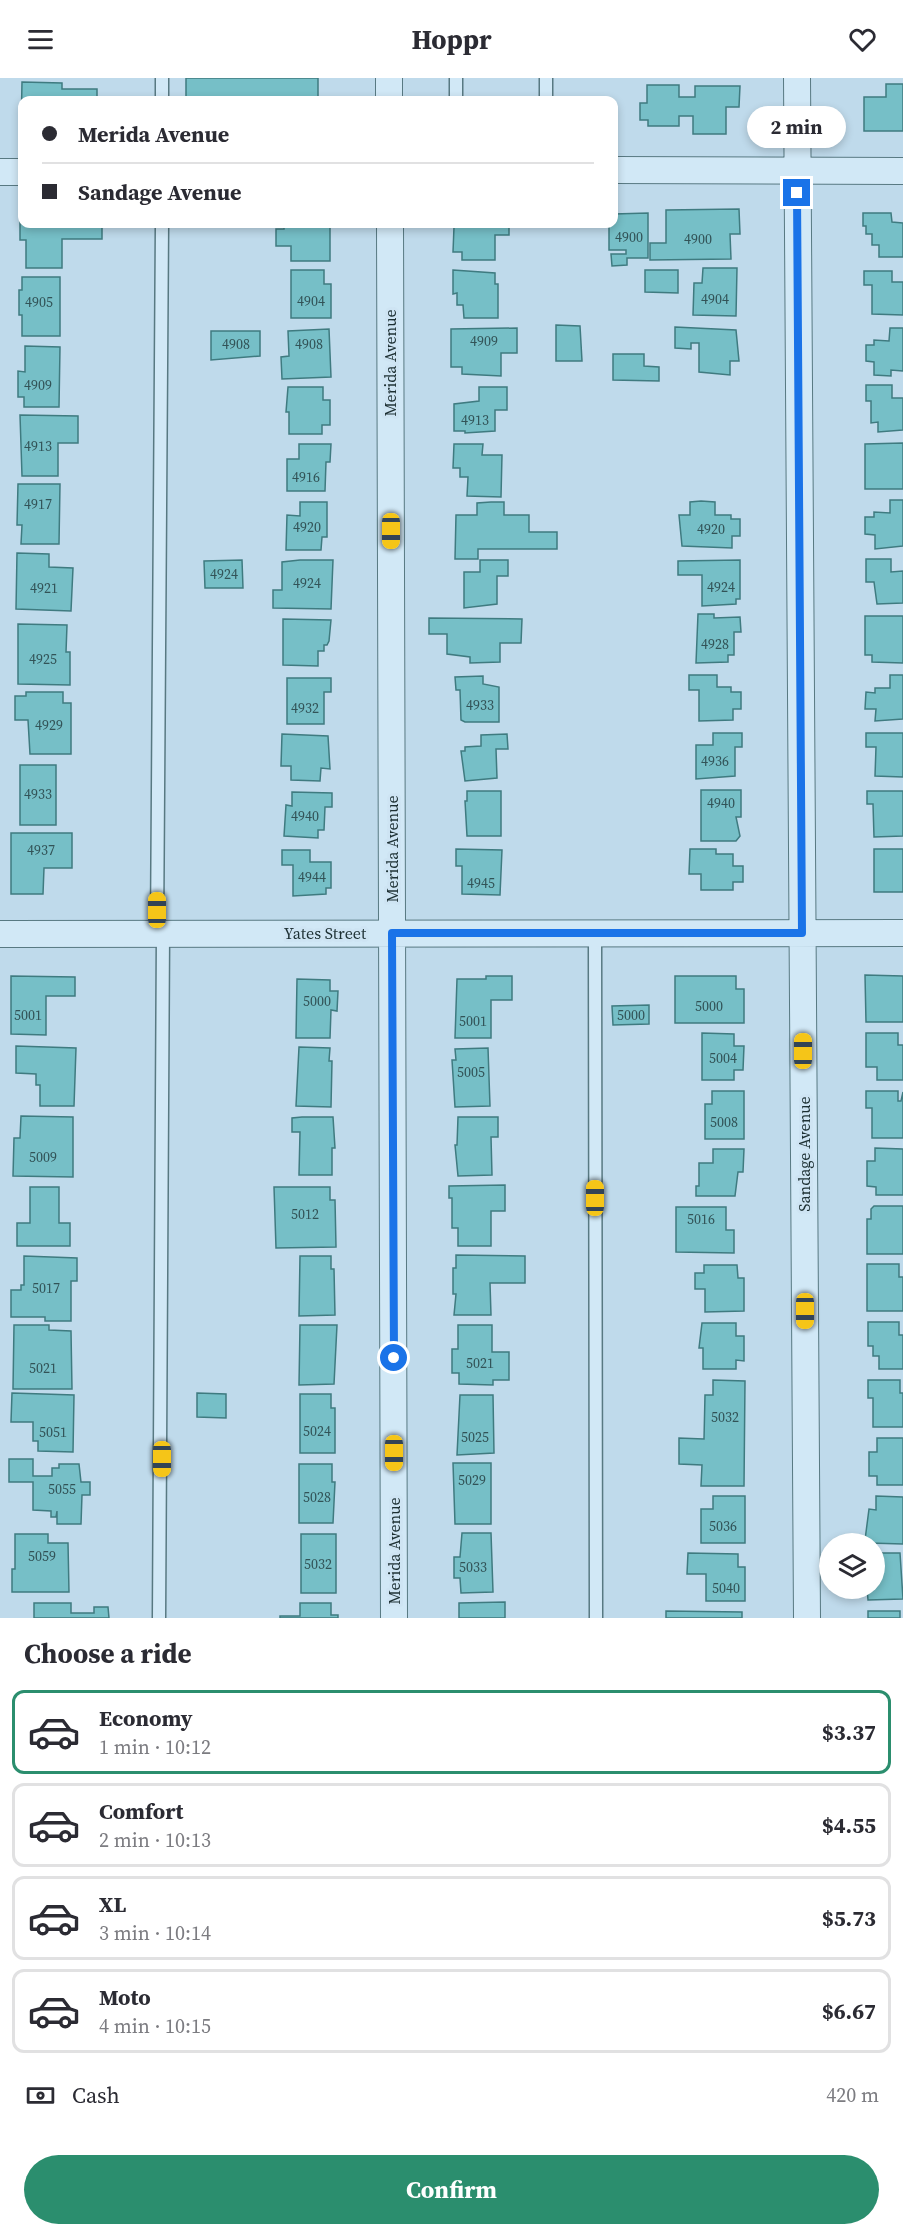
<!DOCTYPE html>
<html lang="en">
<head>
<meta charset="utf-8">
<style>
	:root { --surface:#fff; --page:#f7f7f7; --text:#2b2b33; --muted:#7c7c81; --line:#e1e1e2; --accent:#2b8e6e }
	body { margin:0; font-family:"Source Serif 4",serif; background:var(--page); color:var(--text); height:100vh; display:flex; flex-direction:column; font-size:22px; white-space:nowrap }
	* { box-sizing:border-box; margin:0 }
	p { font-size:20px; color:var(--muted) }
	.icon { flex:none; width:33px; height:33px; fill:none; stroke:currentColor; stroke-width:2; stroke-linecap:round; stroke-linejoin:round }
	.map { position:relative; height:1540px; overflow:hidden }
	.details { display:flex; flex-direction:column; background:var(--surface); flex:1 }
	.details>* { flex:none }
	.hud { position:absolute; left:18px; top:18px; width:600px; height:132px; border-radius:12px; box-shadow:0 3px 9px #0003; display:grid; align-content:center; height:132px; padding:0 24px; background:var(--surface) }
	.fabs { position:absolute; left:819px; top:1455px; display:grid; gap:12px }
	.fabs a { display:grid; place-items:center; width:66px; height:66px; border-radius:50%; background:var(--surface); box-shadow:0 3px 9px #0003; font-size:30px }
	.end { position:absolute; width:27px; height:27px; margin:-14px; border:8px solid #1a73e8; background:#fff; box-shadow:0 0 0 3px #fff }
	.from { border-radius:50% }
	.bubble { position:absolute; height:42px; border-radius:21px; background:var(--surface); box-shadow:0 3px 9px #0003; font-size:20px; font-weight:700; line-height:42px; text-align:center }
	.car { position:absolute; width:18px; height:36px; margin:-18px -9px; border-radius:8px; box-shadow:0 0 4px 2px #0007; background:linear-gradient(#f5c518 24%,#345 0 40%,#f5c518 0 76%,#345 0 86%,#f5c518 0) }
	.hud b { display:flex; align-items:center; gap:21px; height:57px; font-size:22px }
	.hud b+b { border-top:2px solid var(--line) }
	.hud i { width:15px; height:15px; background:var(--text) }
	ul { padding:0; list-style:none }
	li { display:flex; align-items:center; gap:18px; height:84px; margin:0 12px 9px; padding:0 12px; border:3px solid var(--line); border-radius:12px }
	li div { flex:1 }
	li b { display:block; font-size:22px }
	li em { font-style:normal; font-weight:700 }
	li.selected { border-color:var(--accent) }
	li>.icon { width:54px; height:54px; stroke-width:1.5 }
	h2 { padding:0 24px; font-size:27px; line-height:72px }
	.pay { display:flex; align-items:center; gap:15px; height:66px; padding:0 24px; font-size:22px }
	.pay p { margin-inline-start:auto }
	.primary-button { display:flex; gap:12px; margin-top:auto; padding:12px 24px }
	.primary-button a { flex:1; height:69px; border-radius:36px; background:var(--accent); color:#fff; font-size:24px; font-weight:700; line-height:69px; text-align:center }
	header { display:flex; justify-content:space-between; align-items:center; height:78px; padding:0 24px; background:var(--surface); font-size:27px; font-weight:700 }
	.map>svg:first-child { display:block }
	.building { fill:#76bfc7; stroke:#3f7b80; stroke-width:1.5 }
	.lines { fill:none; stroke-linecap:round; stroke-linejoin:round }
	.service-casing { stroke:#587982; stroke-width:15 }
	.minor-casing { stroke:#587982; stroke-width:28 }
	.service { stroke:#d1e8f6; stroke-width:12 }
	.minor { stroke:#d1e8f6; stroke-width:26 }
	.route { stroke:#1a73e8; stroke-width:8 }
	.labels { text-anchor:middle; stroke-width:6; stroke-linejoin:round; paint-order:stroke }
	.number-label { font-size:14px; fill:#325357 }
	.street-label { font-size:16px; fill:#1c2f32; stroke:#cee4f3 }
</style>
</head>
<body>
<header><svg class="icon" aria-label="menu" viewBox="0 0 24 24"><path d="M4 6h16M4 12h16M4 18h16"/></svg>Hoppr<svg class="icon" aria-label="heart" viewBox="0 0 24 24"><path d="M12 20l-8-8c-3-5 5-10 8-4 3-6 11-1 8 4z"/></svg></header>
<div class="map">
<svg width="903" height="1540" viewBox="0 0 903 1540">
	<rect width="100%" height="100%" fill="#bfdaeb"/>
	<path class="building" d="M186,0h132v22h-132z
		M22,4l40,1v6h35v11h-75l-1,31z
		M886,6h17v47h-39v-34h22z
		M647,7h32v12h16v-11h45l-1,21h-13v27h-33v-18h-14v10h-31v-6h-8v-17h7z
		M20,129l2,17h80v15h-40v29h-36v-28h-6z
		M739,131l1,25h-10l1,25 -81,1v-17h16v-33z
		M648,135v45h-21v7l-15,1 -1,-12h15v-4h-17v-26h5v-10z
		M863,135h28l1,9 11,1v34h-24v-12h-7v-11h-6v-8h-3z
		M284,146h46v37h-39v-15h-15v-17h8z
		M461,146h48v11h-14v25h-33v-8h-9l1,-25h7z
		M703,190h34l-1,48 -43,-1 1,-32h8z
		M291,192h33v14h7v34h-40z
		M453,192l42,3v11h3v34h-34l-1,-13h-6v-12l-4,1z
		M645,192h33v23l-33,-1z
		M864,193h28v11h11v33l-31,-1v-29h-8z
		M22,199h38v59h-38v-21h-3v-25h3z
		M556,247l24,1 2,35h-26z
		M675,249l61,3 3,31h-9v14l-31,-3v-29h-8v6l-16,-1z
		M517,250v25h-16v23l-39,-2v-7h-11v-38z
		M890,250h13v43l-12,-1v6l-17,-1v-13l-8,-1v-16h8v-5l15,1z
		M329,251l2,48 -49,2 -1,-22 8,-1 -1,-25z
		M211,253h49v25l-49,4z
		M25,268l35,1 -1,60h-35v-10h-6v-26l7,1z
		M613,276h31v12l15,1v14l-46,-1z
		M866,307h26v13h11v32l-25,2v-10l-7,1v-22h-5z
		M288,309h35v13h7v25h-8v9h-33v-22h-3z
		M479,309h28v23h-12v21l-30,2v-2h-11v-27l25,-3z
		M20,337l58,1v27h-20v33h-36z
		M903,365v46h-38v-45z
		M299,366h32l-1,18h-4l-1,29h-38v-32h12z
		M454,366h29l-1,11h20l-1,42 -34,-1 1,-19h-8v-9h-7z
		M18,406h42l-1,60h-38l1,-19h-5z
		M890,422h13v46l-28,3v-14l-10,-1v-17h9v-5l16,1z
		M701,423l14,1v13h16v4h9v17h-8v12l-50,-2 -3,-31h11v-13z
		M300,424h27v35h-5l-1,13h-35l1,-35 13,1z
		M491,424h13v13h25v17h28v17h-79v10h-23l1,-44h21v-12z
		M17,475l32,1v13l24,1 -2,43 -55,-2z
		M866,481h25v13l12,-1v32l-26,1 -3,-22h-8z
		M242,482l1,28h-38l-1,-27z
		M300,482h33l-2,49 -58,-1v-18h9v-28z
		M480,482h28v16h-11v28l-33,4v-36h16z
		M740,482v39h-4v5l-34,2v-31h-24v-14z
		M698,536h16v4l26,-1 1,15h-7v23h-6v7l-32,1z
		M865,538h38v47l-31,-1v-7h-7z
		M429,540l93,1 -1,24h-21v19l-30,1v-6l-23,-3v-20h-18z
		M283,541l48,1 -2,21 -2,4h-3v6h-6v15l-35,-1z
		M18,546l49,1 -1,27h4v33l-52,-1z
		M689,597h28v12h14v5h10v17h-8v11l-34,1v-31h-10z
		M890,597h13v44l-28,2 1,-12h-11l1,-17 9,1v-5h15z
		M483,598v8l16,3v35h-34l-4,-2 -1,-30h-4l-1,-13z
		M287,600h44v14h-7v32h-37z
		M26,614h37v11h8v51h-41l-2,-34h-13v-24h11z
		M713,655h29v14h-7v29l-39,3v-34h17z
		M866,655h37v44l-28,-1 1,-29h-10z
		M282,656l46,2 2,33 -9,-1 -1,13 -29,-1v-14h-10z
		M507,656l1,15h-12l1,29 -32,3 -4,-30h4v-4l16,-1v-11z
		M20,687h36v60h-36z
		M701,712h40v27h-5l4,19 -4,5h-35z
		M467,713h34v45h-34l-2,-35h2z
		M867,713h36v45l-29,1 -1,-33h-6z
		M292,714l40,1v14h-7l-1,23h-6v8l-34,-2 2,-31 6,1z
		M11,755h61v35h-28l-1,26h-32z
		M456,771l46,1 -2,45 -38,-1v-28h-6z
		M690,771h26v5h17v12h10v16h-10v8h-32v-16h-12z
		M874,771h29v43h-29z
		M282,772h28v12h21v26h-5v6l-33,2v-31h-11z
		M865,897l38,1v46h-37z
		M11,898l64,1v19h-29v39l-35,-1z
		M486,898h26v24h-21v38h-36l2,-59h29z
		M675,898h61v13h8v34h-69z
		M297,901l33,1v11h8l-1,20 -6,-1 -1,28h-34z
		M649,927v19l-36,1 -1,-19z
		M702,955l32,1v12h10l-1,24h-9v10h-32z
		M866,955h32v12h5v35h-26v-13h-11z
		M16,968l60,2 -2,58h-34v-21h-4v-11l-20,-1z
		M299,969l31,1 -1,13h3l-1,46 -35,-1z
		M488,970l2,58 -35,1 -3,-47h4l-1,-11z
		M712,1013h32v48h-39v-35h7z
		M866,1013h32v10h3l2,-9v46h-31v-30h-6z
		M21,1038l52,1v60l-60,-1 1,-38h6z
		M302,1039h31l2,31h-3v27h-33l1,-43h-8v-14z
		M458,1039h40v20h-7l1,38 -34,1 -3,-31h2z
		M875,1070l28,1v46h-27v-8l-9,-1v-25h8z
		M713,1071h31l-1,23h-5l-3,24h-39v-10h3v-23h14z
		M505,1107v26h-14v35h-33v-18h-6v-30h-3v-12z
		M30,1109h29v36h11v23h-53v-23h13z
		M274,1109h56v13h5l1,47 -60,1z
		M874,1128h29v48h-36v-35h4v-10z
		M676,1129h50v23h8v23l-58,-1z
		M456,1177l69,1v27h-35l1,32h-37l2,-21h-3v-26h3z
		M24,1178l53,2v23h-6v40h-26v-4h-34v-27h10v-5h3z
		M300,1178h31v13h3l1,46 -36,1z
		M867,1186h32v13h4v34h-36z
		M704,1187h33l1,13h6v33l-39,1v-23h-10v-16h9z
		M868,1244h31v13h4v34h-24v-13h-6v-10h-5z
		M702,1245h34v13h8v25l-8,-1v9h-33v-21h-4z
		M14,1247h35v5l22,1 1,58h-59z
		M300,1247h37l-3,59 -35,1z
		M458,1247h34v27h17v28h-16v5l-34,-1v-11h-7v-24h6z
		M713,1302l32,1 -1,105h-43l1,-21 -23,-1v-26l25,1 1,-44h8z
		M868,1302h32v13h3v34h-30v-29h-5z
		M12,1315l62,2 -1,57 -35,-1v-10h-5v-19h-22z
		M197,1315l29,1v24l-29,-1z
		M300,1316h31v14h4v45h-35z
		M460,1317h33l1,58 -37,2z
		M877,1360h26v47h-26v-9h-8v-24h8z
		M9,1381h24v17h19v-8h7v-4h20l2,18h9v13h-8l-1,29h-24v-13l-1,6h-5v-6l-18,-1v-28h-24z
		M453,1385h38v61h-36z
		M299,1386h33v18h3l-2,41h-34z
		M713,1418h32v47h-44v-34h12z
		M876,1418l27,1v47l-34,-1v-3h-4l4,-31 7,1z
		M462,1455h29l2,59 -32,1 -1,-15h-6v-21h6z
		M15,1456h33v9h20l1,49h-57v-23h3z
		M301,1456h35v59h-35z
		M688,1475l50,1v13h7v34h-39v-27h-19z
		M874,1475h26l3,46 -35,1 -1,-12h7z
		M505,1524v16h-46v-15z
		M34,1525h37v10h23v-6h14l1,11h-75z
		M300,1525h31v12h7v3h-58v-2h20z
		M666,1533l76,1v6h-76z
		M868,1533h32v7h-32z"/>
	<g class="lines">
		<g class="service-casing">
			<path id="service" d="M162,0v22
				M456,0v22
				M546,0v22
				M157,855l5,-709
				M595,855l1,685
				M159,1540l4,-685"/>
		</g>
		<g class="minor-casing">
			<path id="minor" d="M389,0v22
				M797,0l10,1540
				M614,92l289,1
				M0,94h22
				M390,146l4,1394
				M0,856l903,-1"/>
		</g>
		<use href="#service" class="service"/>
		<use href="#minor" class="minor"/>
	</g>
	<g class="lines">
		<path class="route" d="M394,1280l-2,-425h410l-5,-740"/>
	</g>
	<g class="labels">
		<g class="number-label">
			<text x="629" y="164">4900</text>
			<text x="698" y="166">4900</text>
			<text x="715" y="226">4904</text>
			<text x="311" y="228">4904</text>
			<text x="39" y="229">4905</text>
			<text x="484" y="268">4909</text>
			<text x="236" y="271">4908</text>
			<text x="309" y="271">4908</text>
			<text x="38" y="312">4909</text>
			<text x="475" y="347">4913</text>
			<text x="38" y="373">4913</text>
			<text x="306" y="404">4916</text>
			<text x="38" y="431">4917</text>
			<text x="307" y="454">4920</text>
			<text x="711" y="456">4920</text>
			<text x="224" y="501">4924</text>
			<text x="307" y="510">4924</text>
			<text x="721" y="514">4924</text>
			<text x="44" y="515">4921</text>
			<text x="715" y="571">4928</text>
			<text x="43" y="586">4925</text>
			<text x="480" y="632">4933</text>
			<text x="305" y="635">4932</text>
			<text x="49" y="652">4929</text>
			<text x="715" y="688">4936</text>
			<text x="38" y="721">4933</text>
			<text x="721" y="730">4940</text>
			<text x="305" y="743">4940</text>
			<text x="41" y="777">4937</text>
			<text x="312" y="804">4944</text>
			<text x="481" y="810">4945</text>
			<text x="317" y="928">5000</text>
			<text x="709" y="933">5000</text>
			<text x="28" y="942">5001</text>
			<text x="631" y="942">5000</text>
			<text x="473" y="948">5001</text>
			<text x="723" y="985">5004</text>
			<text x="471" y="999">5005</text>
			<text x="724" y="1049">5008</text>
			<text x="43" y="1084">5009</text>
			<text x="305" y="1141">5012</text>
			<text x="701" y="1146">5016</text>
			<text x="46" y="1215">5017</text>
			<text x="480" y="1290">5021</text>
			<text x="43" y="1295">5021</text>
			<text x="725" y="1344">5032</text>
			<text x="317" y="1358">5024</text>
			<text x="53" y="1359">5051</text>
			<text x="475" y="1364">5025</text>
			<text x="472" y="1407">5029</text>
			<text x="62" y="1416">5055</text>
			<text x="317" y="1424">5028</text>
			<text x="723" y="1453">5036</text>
			<text x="42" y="1483">5059</text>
			<text x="318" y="1491">5032</text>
			<text x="473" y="1494">5033</text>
			<text x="726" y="1515">5040</text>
		</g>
		<g class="street-label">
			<text transform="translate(390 285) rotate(-90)" y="6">Merida Avenue</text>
			<text transform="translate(392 771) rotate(-90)" y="6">Merida Avenue</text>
			<text x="325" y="861">Yates Street</text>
			<text transform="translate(804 1076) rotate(-90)" y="6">Sandage Avenue</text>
			<text transform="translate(394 1473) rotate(-90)" y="6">Merida Avenue</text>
		</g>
	</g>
</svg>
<div class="fabs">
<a><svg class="icon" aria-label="layers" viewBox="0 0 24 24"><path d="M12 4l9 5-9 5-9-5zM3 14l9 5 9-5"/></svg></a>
</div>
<i class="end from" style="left:394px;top:1280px"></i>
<i class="end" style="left:797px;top:115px"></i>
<div class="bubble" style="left:747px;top:28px;width:99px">2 min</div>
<i class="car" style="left:391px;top:453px;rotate:180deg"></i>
<i class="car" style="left:157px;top:832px;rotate:0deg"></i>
<i class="car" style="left:803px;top:973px;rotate:0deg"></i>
<i class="car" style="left:595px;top:1120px;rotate:0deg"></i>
<i class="car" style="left:805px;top:1233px;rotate:180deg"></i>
<i class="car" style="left:394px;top:1375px;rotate:180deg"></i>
<i class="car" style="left:162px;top:1381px;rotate:180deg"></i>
<div class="hud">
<b><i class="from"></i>Merida Avenue</b>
<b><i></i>Sandage Avenue</b>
</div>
</div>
<section class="details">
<h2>Choose a ride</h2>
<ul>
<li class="selected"><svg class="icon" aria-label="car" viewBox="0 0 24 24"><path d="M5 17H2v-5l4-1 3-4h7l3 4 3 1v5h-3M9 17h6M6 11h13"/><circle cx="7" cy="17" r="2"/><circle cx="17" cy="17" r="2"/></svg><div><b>Economy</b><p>1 min · 10:12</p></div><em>$3.37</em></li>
<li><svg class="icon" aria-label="car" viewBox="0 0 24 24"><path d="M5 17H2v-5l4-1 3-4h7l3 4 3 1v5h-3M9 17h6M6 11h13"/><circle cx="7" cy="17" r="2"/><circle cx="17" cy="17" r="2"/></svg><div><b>Comfort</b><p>2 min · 10:13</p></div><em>$4.55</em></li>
<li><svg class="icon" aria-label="car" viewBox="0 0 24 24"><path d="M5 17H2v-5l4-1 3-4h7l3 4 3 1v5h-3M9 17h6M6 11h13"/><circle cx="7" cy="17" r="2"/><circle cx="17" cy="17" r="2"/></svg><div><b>XL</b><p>3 min · 10:14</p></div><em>$5.73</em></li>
<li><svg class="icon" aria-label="car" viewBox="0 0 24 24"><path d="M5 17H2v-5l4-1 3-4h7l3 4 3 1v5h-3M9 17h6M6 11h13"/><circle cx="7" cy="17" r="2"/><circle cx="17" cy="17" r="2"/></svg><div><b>Moto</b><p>4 min · 10:15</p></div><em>$6.67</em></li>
</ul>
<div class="pay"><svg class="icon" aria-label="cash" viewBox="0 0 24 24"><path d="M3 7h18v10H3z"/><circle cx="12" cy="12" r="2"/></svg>Cash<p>420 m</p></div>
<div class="primary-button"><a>Confirm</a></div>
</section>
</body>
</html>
